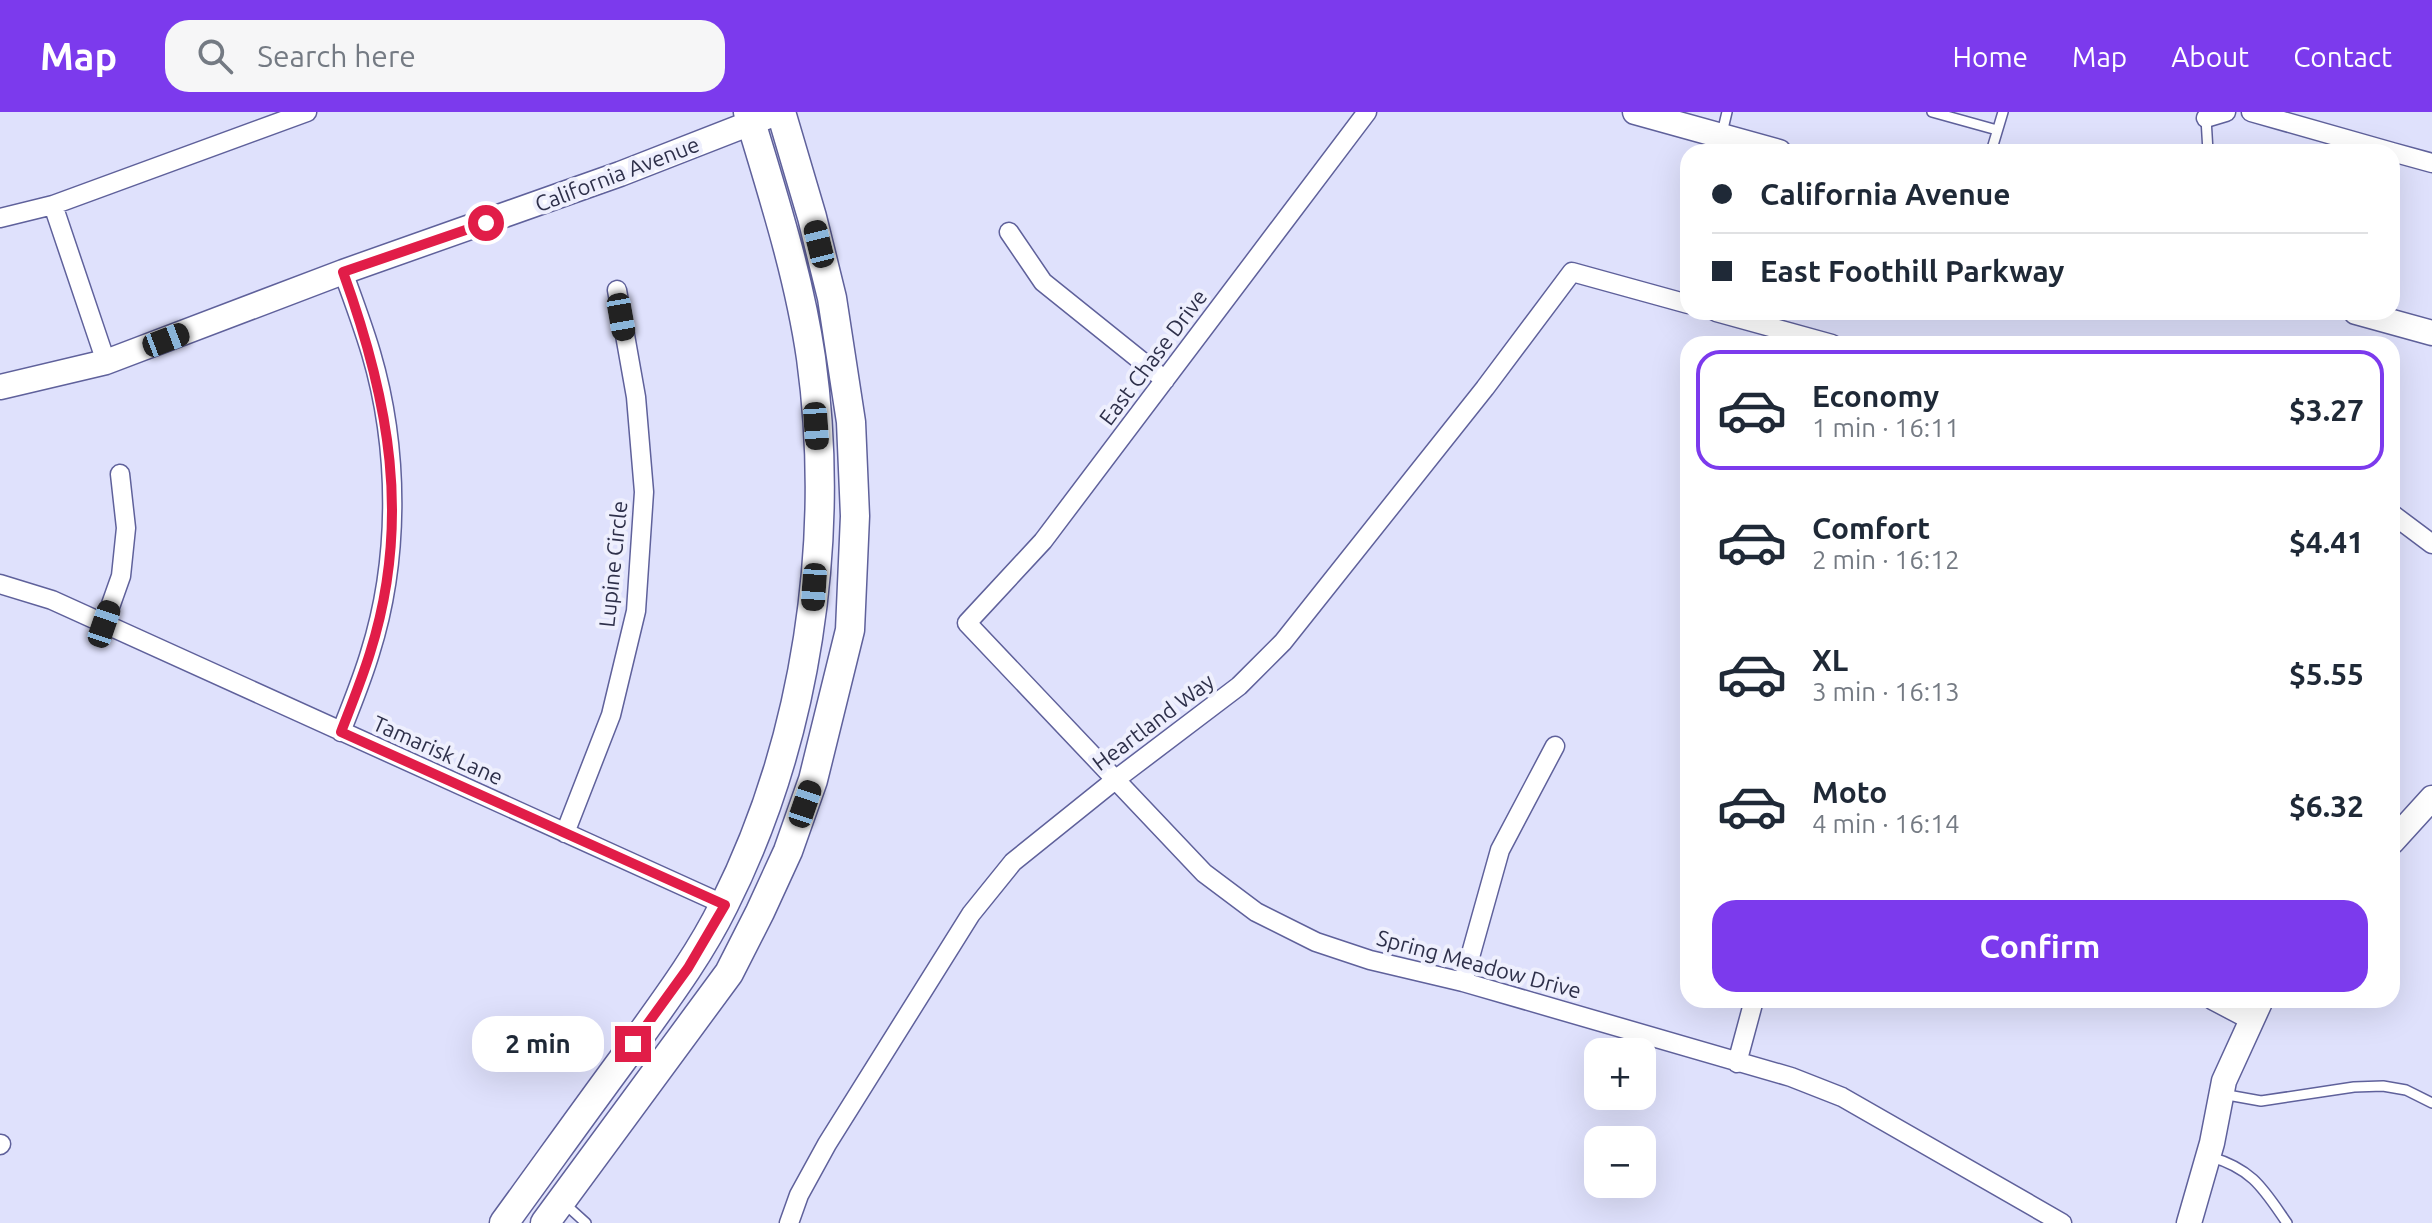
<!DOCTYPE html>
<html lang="en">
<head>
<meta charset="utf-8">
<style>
	:root { --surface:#fff; --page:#f6f6f7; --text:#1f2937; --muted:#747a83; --line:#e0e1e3; --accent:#7c3aed }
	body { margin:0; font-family:Ubuntu,sans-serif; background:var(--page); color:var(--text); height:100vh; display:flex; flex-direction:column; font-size:30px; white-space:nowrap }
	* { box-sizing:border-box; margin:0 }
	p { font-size:26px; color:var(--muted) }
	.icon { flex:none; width:44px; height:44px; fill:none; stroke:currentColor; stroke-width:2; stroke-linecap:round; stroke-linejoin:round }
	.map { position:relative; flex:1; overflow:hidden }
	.details { position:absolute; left:1680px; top:224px; width:720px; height:672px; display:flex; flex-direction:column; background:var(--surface); border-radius:24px; box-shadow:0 8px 32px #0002 }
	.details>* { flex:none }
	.guide { position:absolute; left:1680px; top:32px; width:720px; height:176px; border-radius:24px; box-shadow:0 8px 32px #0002; display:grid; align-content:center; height:176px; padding:0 32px; background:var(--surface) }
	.controls { position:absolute; left:1584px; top:926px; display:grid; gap:16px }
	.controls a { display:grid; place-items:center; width:72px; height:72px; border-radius:16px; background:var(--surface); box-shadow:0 8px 32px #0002; font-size:40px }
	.end { position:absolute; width:36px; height:36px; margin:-18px; border:10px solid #e11d48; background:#fff; box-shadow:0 0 0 4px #fff }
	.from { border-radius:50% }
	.bubble { position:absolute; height:56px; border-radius:24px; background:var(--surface); box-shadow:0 8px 32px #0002; font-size:26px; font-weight:600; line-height:56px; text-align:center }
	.car { position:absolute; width:24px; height:48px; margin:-24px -12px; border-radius:10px; box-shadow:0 0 6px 2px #0007; background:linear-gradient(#222 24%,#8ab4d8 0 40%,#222 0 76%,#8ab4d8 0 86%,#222 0) }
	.guide b { display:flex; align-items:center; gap:28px; height:76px; font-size:30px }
	.guide b+b { border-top:2px solid var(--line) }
	.guide i { width:20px; height:20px; background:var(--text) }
	ul { padding:14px 0 0; list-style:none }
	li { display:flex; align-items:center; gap:24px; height:120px; margin:0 16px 12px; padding:0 16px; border:4px solid transparent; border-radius:24px }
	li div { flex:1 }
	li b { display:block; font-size:30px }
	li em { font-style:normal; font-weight:600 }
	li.current { border-color:var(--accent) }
	li>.icon { width:72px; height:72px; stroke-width:1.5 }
	.primary-button { display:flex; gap:16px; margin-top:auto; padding:16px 32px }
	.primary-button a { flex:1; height:92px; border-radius:24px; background:var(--accent); color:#fff; font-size:32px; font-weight:600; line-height:92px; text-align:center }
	header { display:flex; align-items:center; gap:48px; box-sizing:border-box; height:112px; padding:0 40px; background:var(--accent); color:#fff }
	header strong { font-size:38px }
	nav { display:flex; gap:44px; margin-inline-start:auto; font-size:28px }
	.search { width:560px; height:72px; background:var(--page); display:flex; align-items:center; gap:20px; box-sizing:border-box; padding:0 28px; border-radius:24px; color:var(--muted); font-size:30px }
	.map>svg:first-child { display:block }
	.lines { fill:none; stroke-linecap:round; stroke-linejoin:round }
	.lane-casing { stroke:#5f619b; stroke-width:12 }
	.street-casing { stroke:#5f619b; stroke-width:21 }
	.secondary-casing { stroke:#5f619b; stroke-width:27 }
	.primary-casing { stroke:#5f619b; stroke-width:31 }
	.lane { stroke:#fff; stroke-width:9 }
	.street { stroke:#fff; stroke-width:18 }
	.secondary { stroke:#fff; stroke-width:24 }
	.primary { stroke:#fff; stroke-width:28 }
	.route { stroke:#e11d48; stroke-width:10 }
	.labels { text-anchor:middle; stroke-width:8; stroke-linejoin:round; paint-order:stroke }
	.street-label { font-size:22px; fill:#2e304a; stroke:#eeeffd }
</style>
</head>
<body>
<header>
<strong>Map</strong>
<div class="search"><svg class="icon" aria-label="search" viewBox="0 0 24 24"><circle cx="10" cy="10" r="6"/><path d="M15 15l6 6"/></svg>Search here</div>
<nav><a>Home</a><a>Map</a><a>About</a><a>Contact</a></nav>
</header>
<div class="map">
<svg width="2432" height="1111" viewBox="0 0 2432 1111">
	<rect width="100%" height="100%" fill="#dfe1fc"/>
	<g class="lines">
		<g class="lane-casing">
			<path id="lane" d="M1932,0l65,18
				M2206,6l2,34
				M1722,21l5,-21
				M1991,40l12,-40
				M2222,982l39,7 93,-14 29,-1 23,4 26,13
				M2211,1045c42,12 53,33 76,66
				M565,1092l21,19"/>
		</g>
		<g class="street-casing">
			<path id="street" d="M1367,0l-324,429 -76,82 237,250 52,39 60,30 54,18 93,22 328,95 51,20 220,126
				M2251,0l141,40
				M2206,6l20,-6
				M2392,40l40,11
				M53,93l53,157
				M0,106l53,-13 254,-93
				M1009,120l34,50 122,98
				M1716,200l116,32
				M2392,402l40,30
				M0,472l52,16 673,305
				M104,512l17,-48 5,-48 -6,-54
				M341,620c10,-26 21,-52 29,-79 30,-95 29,-205 1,-300 -8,-27 -18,-54 -28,-81
				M565,721l46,-118 25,-104 8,-119 -8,-95 -19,-107
				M1463,870l37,-132 55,-104
				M2212,888l38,20
				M1737,951l17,-63
				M0,1033l1,-1
				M789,1111l10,-28 28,-51 144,-230 42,-52 102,-82 124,-94 44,-44 202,-254 87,-116 116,32"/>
		</g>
		<g class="secondary-casing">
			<path id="secondary" d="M1635,0l144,40
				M2356,200l76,21
				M0,275l106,-25 237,-90 277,-98 159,-62
				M2392,730l40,-44
				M2189,1111l23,-80 12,-62 37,-81"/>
		</g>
		<g class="primary-casing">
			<path id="primary" d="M504,1111c43,-59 85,-118 128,-176 33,-46 67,-91 92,-142 83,-165 112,-365 87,-547 -12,-83 -39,-166 -63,-246
				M545,1111l184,-250 31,-61 28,-61 25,-71 37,-150 5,-114 -4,-94 -19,-124 -20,-81 -31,-105"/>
		</g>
		<use href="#lane" class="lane"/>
		<use href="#street" class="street"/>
		<use href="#secondary" class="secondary"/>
		<use href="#primary" class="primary"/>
	</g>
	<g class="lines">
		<path class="route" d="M486,111l-143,49c46,127 69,249 27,381 -8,26 -19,53 -29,79l384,173 -37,63 -55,76"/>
	</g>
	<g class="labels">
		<g class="street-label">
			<text transform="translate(617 62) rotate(-21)" y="8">California Avenue</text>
			<text transform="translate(1153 245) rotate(-53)" y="8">East Chase Drive</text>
			<text transform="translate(613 452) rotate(-84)" y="8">Lupine Circle</text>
			<text transform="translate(1153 610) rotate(-37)" y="8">Heartland Way</text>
			<text transform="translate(438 638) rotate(24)" y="8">Tamarisk Lane</text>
			<text transform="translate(1479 852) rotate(15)" y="8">Spring Meadow Drive</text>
		</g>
	</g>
</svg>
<div class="controls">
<a>+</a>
<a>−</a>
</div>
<i class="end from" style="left:486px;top:111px"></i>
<i class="end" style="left:633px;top:932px"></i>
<div class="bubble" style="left:472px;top:904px;width:132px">2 min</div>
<i class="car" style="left:819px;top:132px;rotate:346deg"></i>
<i class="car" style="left:621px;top:205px;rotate:170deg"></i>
<i class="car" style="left:166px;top:228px;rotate:69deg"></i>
<i class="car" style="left:816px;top:314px;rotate:176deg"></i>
<i class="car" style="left:814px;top:475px;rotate:184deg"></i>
<i class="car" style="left:104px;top:512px;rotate:19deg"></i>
<i class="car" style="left:805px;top:692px;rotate:19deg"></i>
<div class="guide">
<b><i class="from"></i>California Avenue</b>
<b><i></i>East Foothill Parkway</b>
</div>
<section class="details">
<ul>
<li class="current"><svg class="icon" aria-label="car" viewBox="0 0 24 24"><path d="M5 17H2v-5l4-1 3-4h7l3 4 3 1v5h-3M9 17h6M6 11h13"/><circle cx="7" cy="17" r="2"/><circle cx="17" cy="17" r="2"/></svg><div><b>Economy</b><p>1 min · 16:11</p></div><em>$3.27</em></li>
<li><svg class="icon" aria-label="car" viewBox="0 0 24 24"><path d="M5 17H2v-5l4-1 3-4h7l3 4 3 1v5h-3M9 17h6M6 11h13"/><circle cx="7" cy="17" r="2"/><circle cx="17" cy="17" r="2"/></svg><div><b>Comfort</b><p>2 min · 16:12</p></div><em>$4.41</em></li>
<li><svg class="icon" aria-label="car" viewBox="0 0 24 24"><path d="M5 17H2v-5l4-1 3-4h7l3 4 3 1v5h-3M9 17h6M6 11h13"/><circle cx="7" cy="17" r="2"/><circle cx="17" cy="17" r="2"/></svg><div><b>XL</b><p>3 min · 16:13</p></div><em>$5.55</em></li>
<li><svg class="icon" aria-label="car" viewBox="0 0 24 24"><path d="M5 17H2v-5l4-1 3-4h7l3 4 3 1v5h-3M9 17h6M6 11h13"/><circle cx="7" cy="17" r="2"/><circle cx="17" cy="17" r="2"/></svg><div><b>Moto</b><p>4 min · 16:14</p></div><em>$6.32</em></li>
</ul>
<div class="primary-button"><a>Confirm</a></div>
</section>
</div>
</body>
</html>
